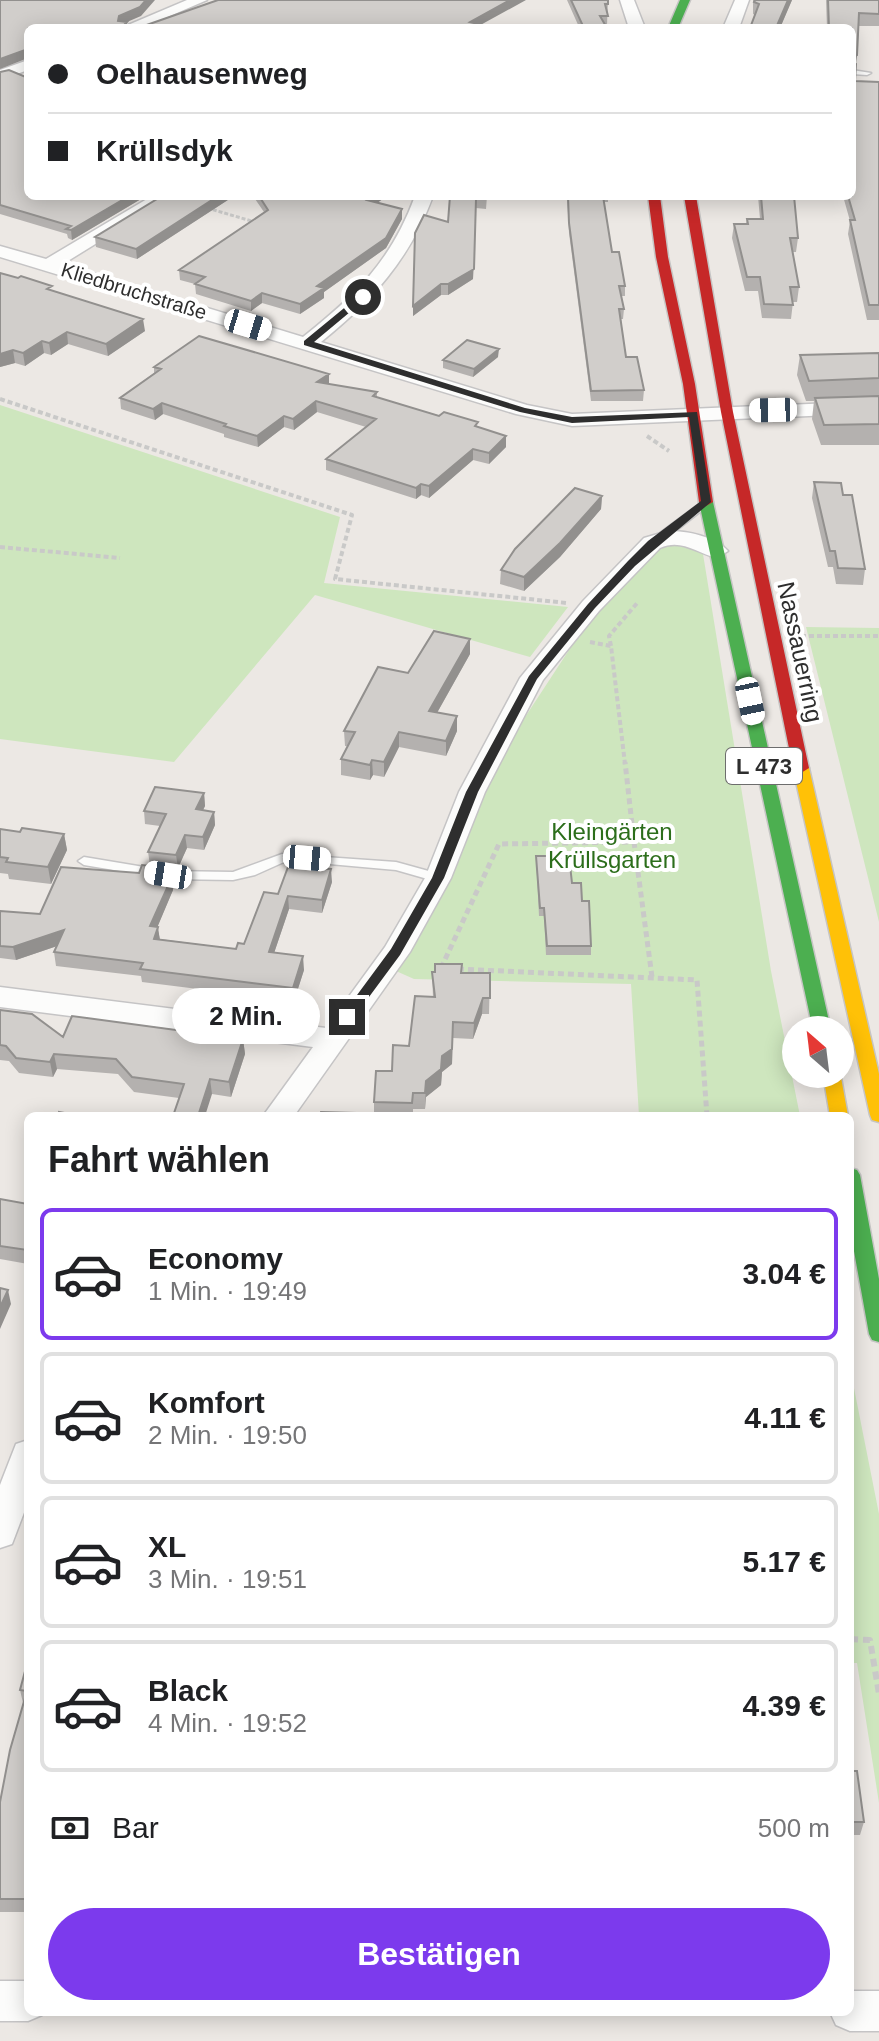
<!DOCTYPE html>
<html lang="de">
<head>
<meta charset="utf-8">
<style>
	:root { --surface:#fff; --page:#f6f6f6; --text:#202124; --muted:#757577; --line:#e0e0e0; --accent:#7c3aed }
	body { margin:0; font-family:Arial,sans-serif; background:var(--page); color:var(--text); height:100vh; display:flex; flex-direction:column; font-size:30px; white-space:nowrap }
	* { box-sizing:border-box; margin:0 }
	p { font-size:26px; color:var(--muted) }
	.icon { flex:none; width:44px; height:44px; fill:none; stroke:currentColor; stroke-width:2; stroke-linecap:round; stroke-linejoin:round }
	.map { position:relative; flex:1; overflow:hidden }
	.side { position:absolute; left:24px; top:1112px; width:830px; height:904px; display:flex; flex-direction:column; background:var(--surface); border-radius:12px; box-shadow:0 4px 20px #0003 }
	.side>* { flex:none }
	.guide { position:absolute; left:24px; top:24px; width:832px; height:176px; border-radius:12px; box-shadow:0 4px 20px #0003; display:grid; align-content:center; height:176px; padding:0 24px; background:var(--surface) }
	.needle { width:52px; rotate:332deg }
	.tools { position:absolute; left:782px; top:1016px; display:grid; gap:16px }
	.tools a { display:grid; place-items:center; width:72px; height:72px; border-radius:50%; background:var(--surface); box-shadow:0 4px 20px #0003; font-size:40px }
	.end { position:absolute; width:36px; height:36px; margin:-18px; border:10px solid #2e2e2e; background:#fff; box-shadow:0 0 0 4px #fff }
	.from { border-radius:50% }
	.bubble { position:absolute; height:56px; border-radius:28px; background:var(--surface); box-shadow:0 4px 20px #0003; font-size:26px; font-weight:700; line-height:56px; text-align:center }
	.car { position:absolute; width:24px; height:48px; margin:-24px -12px; border-radius:10px; box-shadow:0 0 6px 2px #0007; background:linear-gradient(#fff 24%,#345 0 40%,#fff 0 76%,#345 0 86%,#fff 0) }
	.guide b { display:flex; align-items:center; gap:28px; height:76px; font-size:30px }
	.guide b+b { border-top:2px solid var(--line) }
	.guide i { width:20px; height:20px; background:var(--text) }
	ul { padding:0; list-style:none }
	li { display:flex; align-items:center; gap:24px; height:132px; margin:0 16px 12px; padding:0 8px; border:4px solid var(--line); border-radius:12px }
	li div { flex:1 }
	li b { display:block; font-size:30px }
	li em { font-style:normal; font-weight:700 }
	li.current { border-color:var(--accent) }
	li>.icon { width:72px; height:72px; stroke-width:1.5 }
	h2 { padding:0 24px; font-size:36px; line-height:96px }
	.pay { display:flex; align-items:center; gap:20px; height:88px; padding:0 24px; font-size:30px }
	.pay p { margin-inline-start:auto }
	.action { display:flex; gap:16px; margin-top:auto; padding:16px 24px }
	.action a { flex:1; height:92px; border-radius:48px; background:var(--accent); color:#fff; font-size:32px; font-weight:700; line-height:92px; text-align:center }
	.map>svg:first-child { display:block }
	.green { fill:#cee6be }
	.lines { fill:none; stroke-linecap:round; stroke-linejoin:round }
	.lane-casing { stroke:#c5c4c5; stroke-width:3 }
	.street-casing { stroke:#c5c4c5; stroke-width:3 }
	.fast-casing { stroke:#c6c5c4; stroke-width:3 }
	.slow-casing { stroke:#c6c5c4; stroke-width:3 }
	.jam-casing { stroke:#c6c5c4; stroke-width:3 }
	.path-far3 { stroke:#c9c9c8; stroke-width:3; stroke-dasharray:4 2; stroke-linecap:butt }
	.path-far2 { stroke:#c9c9c8; stroke-width:4; stroke-dasharray:5 3; stroke-linecap:butt }
	.path-far1 { stroke:#c9c9c8; stroke-width:5; stroke-dasharray:6 4; stroke-linecap:butt }
	.path { stroke:#c9c9c8; stroke-width:6; stroke-dasharray:8 5; stroke-linecap:butt }
	.lane { fill:#fcfcfb; fill-rule:evenodd }
	.street { fill:#fcfcfb; fill-rule:evenodd }
	.fast { fill:#4caf50; fill-rule:evenodd }
	.slow { fill:#ffc107; fill-rule:evenodd }
	.jam { fill:#c62828; fill-rule:evenodd }
	.wall { fill:#b4b1af }
	.shaded-wall { fill:#92908e }
	.building { fill:#d1cecb; stroke:#92908e; stroke-width:2 }
	.route { fill:#2e2e2e }
	.labels { text-anchor:middle; stroke-width:8; stroke-linejoin:round; paint-order:stroke }
	.far-street-label { font-size:20px; fill:#2e2e2e; stroke:#fff }
	.shield { fill:#fff; stroke:#6d6d6d; stroke-width:2 }
	.shield-label { font-size:22px; font-weight:bold; fill:#2e2e2e }
	.street-label { font-size:24px; fill:#2e2e2e; stroke:#fff }
	.park-label { font-size:24px; fill:#2c6e1b; stroke:#fff }
</style>
</head>
<body>
<div class="map">
<svg width="879" height="2041" viewBox="0 0 879 2041">
	<rect width="100%" height="100%" fill="#ece8e4"/>
	<path class="green" d="M0,405l340,112 -16,66 244,24 -38,50 -215,-62 -141,167 -174,-23z
		M677,542l26,12 68,417 29,145h-161l-8,-132 -217,-5 -18,-8 61,-118 55,-116 78,-119 63,-66z
		M806,627l73,1v294z
		M850,1368l29,146v289l-22,-140h-7z"/>
	<g class="lines">
		<g class="lane-casing">
			<path id="lane" d="M852,70l19,3 -4,2 -15,-1z
				M706,499l4,1v4l-46,36h-8v-4z
				M282,854l114,8 47,13 2,3 -7,4 -42,-12 -89,-8h-23l-29,13 -22,5 -65,-1 -84,-14 -6,-4 6,-4 84,14 65,1z"/>
		</g>
		<g class="street-casing">
			<path id="street" d="M187,0h20l-65,28h-21z
				M620,0h14l11,28h-16z
				M735,0h14l-10,28h-16z
				M28,60v10l-28,10v-10z
				M152,196h21l-110,68 240,73c54,-43 88,-76 112,-141h18c-23,63 -61,105 -112,146l206,63 45,9 307,-13v12l-307,13 -56,-12 -516,-157v-11l46,13z
				M668,531c19,0 47,5 60,20l-11,7c-20,-5 -36,-20 -57,-10l-61,63 -56,69 -58,112 -34,86 -41,74 -116,164h-31l50,-69 -313,-40v-20l326,41 59,-81 40,-69 34,-86 61,-114 63,-77 61,-63z
				M28,1440v62l-16,42 -12,4v-63l16,-41z
				M0,1981h28v31h16l-2,3 -14,6h-28z
				M850,1991h29v40h-29l-14,-6 -6,-13h20z"/>
		</g>
		<g class="fast-casing">
			<path id="fast" d="M680,0h10l-12,28h-10z
				M706,498l7,4 118,528h-18l-114,-528z
				M850,1168l7,2 3,5 19,104v63l-7,-2 -3,-6 -19,-105z"/>
		</g>
		<g class="slow-casing">
			<path id="slow" d="M801,763l8,5 70,306v48l-7,-2 -2,-5 -77,-347z
				M840,1072l8,44h-18l-7,-42z"/>
		</g>
		<g class="jam-casing">
			<path id="jam" d="M648,196h12l8,61 27,127 18,118 -7,4 -7,-4 -16,-118 -27,-127z
				M684,196h12l37,216 76,356 -8,5 -8,-5 -72,-356z"/>
		</g>
		<path class="path-far3" d="M207,208l48,14"/>
		<path class="path-far2" d="M0,399l352,116 -17,64 232,24
			M647,436l22,15
			M0,547l120,11
			M801,636h78
			M590,642l21,4 14,118
			M611,646l-2,-10 29,-34"/>
		<path class="path-far1" d="M634,842l18,135
			M441,968l58,-124 135,-2 -9,-80
			M458,969l239,11 10,136"/>
		<path class="path" d="M850,1639l20,1 9,54"/>
		<use href="#lane" class="lane"/>
		<use href="#street" class="street"/>
		<use href="#fast" class="fast"/>
		<use href="#slow" class="slow"/>
		<use href="#jam" class="jam"/>
	</g>
	<path class="wall" d="M567,0h41l-1,25 -28,2z
		M753,0h39l-12,28h-30l5,-13 -2,-1z
		M826,0h53v26h-20l-4,55 24,1v238h-12l-19,-86 2,-13 -7,-25h9v-168h-25z
		M28,62v134h118l-74,44 -4,-2 -1,-4 -67,-20v-142l28,6v-3l-3,-1 -1,-9z
		M162,196h72l-97,63 -41,-12 -1,-10z
		M253,196h134l-10,7 25,16 -16,29 -62,44v6l-24,16 -38,-11 -11,8 -55,-17 -1,-10 -15,-4 -1,-10 85,-58z
		M450,196h37l-1,13 -10,-1 -3,71 -25,16h-7l-28,21 35,-94z
		M567,196h41v6h-4l8,50 13,34v10h-4l3,13 -1,10h-2l5,38 18,33 -1,11h-52l-22,-168z
		M758,196h36l4,42 -2,14h-3l6,35 -2,15h-4l-2,17 -29,-1 -4,-27h-13l-13,-53 2,-14h12l1,-5h13z
		M0,273l53,18 92,40 -37,25 -40,-12 -17,11 -7,-2 -19,13 -10,-3 -15,4z
		M879,353v92h-58l-9,-26 2,-18h-8l-9,-26 3,-20z
		M498,357l-25,20 -30,-9v-8z
		M154,367l175,17 48,8v5l100,30 29,20 -17,17 -16,-4 -44,38 -8,-3 -5,4 -90,-29v-11l40,-32 -49,-15 -23,18 -10,-3 -26,20 -34,-10v-3l-61,-20 -8,6 -34,-11 -1,-11 34,-25z
		M814,482l51,87 -2,16 -27,-1 -3,-17h-5l-16,-69z
		M602,496l-1,13 -41,48 -36,34 -24,-7 1,-14z
		M470,654l-33,59 20,18 -11,25 -47,-9 -15,30 -11,-2 -3,5 -29,-5v-16l6,-13h-2l-1,-15 64,-58z
		M204,793l1,13 -2,4 11,2 1,13 -11,25 -17,-2 -9,20 -28,-3 -2,-13 12,-26 -15,-2 -1,-13z
		M0,829l20,3 44,2 3,16 -16,34 -42,-5 -1,-5 -8,-1z
		M536,856l36,27 10,18 9,45v9h-45l-2,-39h-5z
		M172,877l1,13 -16,37 3,12 76,10 8,-5 34,-50 54,-12 -10,31 -33,-4 -15,44 30,17 -10,31 -152,-19 -1,-6 -85,-10 -2,-14 3,-6 -41,14 -16,-2v-47l40,3z
		M432,972l58,1 -1,41h-7l-9,25 -20,-1 -1,26 -10,8 -1,13 -15,12 -1,12h-12v7h-93l54,-3v-11l18,-31 17,-25 24,-49z
		M0,1010l63,27 180,2 2,15 -14,43 -19,-3 -33,4 -45,-6 -16,-18 -61,-5 -4,8 -34,-4 -10,-12 -9,-1z
		M0,1199l28,5v60l-28,-5z
		M28,1660v252h-28v-110l23,-99 -3,-13z
		M850,1771l14,51 -4,13h-10z"/>
	<path class="shaded-wall" d="M146,0h9l-14,16 -14,6v6h-6l-3,-7 1,-5z
		M510,0h16l-51,28 -5,-6z
		M788,0h4l-12,28h-4z
		M28,49v9l-28,11v-10z
		M857,55l-2,12 -3,2v-12z
		M129,196h17l-74,44 -1,-10z
		M218,196h16l-97,63 -1,-10z
		M373,196h14l-20,14v-10z
		M476,199l-3,80 -25,16v-11z
		M402,209v10l-16,29 -62,44v6l-24,16v-10l17,-18z
		M441,284v11l-28,21v-10z
		M262,293v10l-11,8v-10z
		M143,319l2,12 -37,25 -2,-12z
		M67,332l1,12 -17,11 -2,-12z
		M42,341l2,12 -19,13 -2,-13z
		M499,349l-1,8 -25,20 1,-8z
		M13,350l2,13 -15,4v-13z
		M329,374v11l-12,-3z
		M316,401l1,11 -23,18 -1,-11z
		M162,403l1,11 -8,6 -2,-11z
		M284,416v11l-26,20 -1,-11z
		M506,436v11l-17,17v-11z
		M473,449v11l-44,38v-12z
		M421,484v11l-5,4v-11z
		M602,496l-1,13 -41,48 -36,34v-14z
		M470,639v15l-41,73v-16z
		M457,716v15l-11,25v-15z
		M399,732v15l-15,30v-15z
		M372,760l1,15 -3,5v-15z
		M204,793l1,13 -8,16 -1,-13z
		M214,812l1,13 -11,25 -1,-13z
		M64,834l3,16 -16,34 -3,-17z
		M185,835l2,13 -9,20 -2,-13z
		M170,869l3,21 -21,50 -2,-14z
		M331,869l1,13 -10,31v-13z
		M288,896l1,13 -19,56 -1,-13z
		M158,927l2,14 -6,-2z
		M64,930l2,13 -50,17 -3,-13z
		M303,956l1,14 -10,31 -1,-13z
		M483,998l-1,16 -9,25 1,-16z
		M453,1022l-1,42 -10,8 -1,13 -15,12 -1,12 1,-28 16,-25z
		M243,1039l2,15 -14,43 -2,-15z
		M54,1054l3,15 -4,8 -3,-15z
		M210,1079l2,15 -7,22h-7z
		M8,1290l3,14 -11,25v-22z"/>
	<path class="building" d="M0,0h146l-6,7 -21,9 -1,5 9,1 -6,6h-93v21l-28,10z
		M218,0h292l-40,22 26,6h-358z
		M571,0h37v4h-3l3,12h-8l7,12h-37l13,-2z
		M755,0h33l-12,28h-26l9,-24 -5,-2z
		M828,0h51v14l-20,-1 -2,42 -5,2v-29h-23z
		M852,63l4,1 -1,17 24,1v223h-10l-19,-85h5l-7,-24h4z
		M28,69v127h101l-58,34 -5,-1 5,-3 -71,-21v-133l9,-2 19,8z
		M162,196h56l-82,53 -41,-12z
		M259,196h114l-6,4 35,9 -16,29 -69,48 7,2 -24,16 -38,-11 -11,8 -56,-17 10,-7 -26,-7 89,-60z
		M450,196h36v3h-10l-2,70 -26,15h-7l-28,22 2,-73 9,-18 24,7z
		M568,196h35l9,56h7l6,34h-6l5,23h-5l7,48h11l7,33 -53,1 -22,-168z
		M761,196h33l4,42h-8l9,49h-9l3,18 -29,-1 -4,-27h-13l-13,-53h14l-1,-5h16z
		M0,273l18,5 3,-2 31,10 -5,3 96,30 -37,25 -39,-12 -18,11 -7,-2 -19,12 -10,-3 -13,4z
		M199,336l130,38 -12,8 60,10 -4,4 66,20 5,-4 34,10 -3,4 31,10 -17,17 -16,-4 -44,37 -8,-2 -5,4 -90,-29 50,-40 -60,-18 -23,18 -9,-3 -27,20 -33,-10 2,-2 -64,-21 -9,6 -33,-11 41,-29 -7,-2z
		M467,340l32,9 -25,20 -31,-9z
		M879,353v25l-70,3 -9,-26z
		M879,396v28l-55,1 -9,-27z
		M814,482l27,1 2,12h9l13,74 -27,-1 -3,-17h-5z
		M575,488l27,8 -42,47 -36,34 -23,-7 14,-21z
		M434,631l36,8 -41,72 28,5 -11,25 -47,-9 -15,30 -12,-2 -2,5 -29,-6 14,-27 -11,-1 34,-64 30,6z
		M155,787l49,6 -8,16 18,3 -11,25 -18,-2 -9,20 -28,-3 18,-38 -22,-3z
		M22,828l42,6 -16,33 -42,-5 2,-4 -8,-1v-28l20,3z
		M536,856h33l3,27h9l1,18h7l2,45h-44l-3,-38h-4z
		M142,865l28,4 -3,7 5,1 -22,49 8,1 -4,12 82,10 2,-6 6,1 20,-52 14,2 10,-27 43,2 -9,31 -34,-4 -19,56 34,4 -10,32 -153,-19 3,-6 -89,-11 10,-22 -51,17 -13,-1v-35l40,3 21,-47 78,6z
		M435,964h27l-1,9h29v25h-7l-9,25 -21,-1 -1,27 -10,7 -1,13 -15,12 -1,12h-12l-1,10 -38,-1 2,-31h16l1,-26 16,1 6,-50 20,1 -3,-25h3z
		M0,1010l32,4 31,23 9,-21 171,23 -14,43 -19,-3 -12,37h-25l11,-32 -52,-7 -16,-18 -62,-5 -4,8 -34,-4 -10,-12 -6,-1z
		M59,1112l22,4h-23z
		M321,1112l70,2v2h-71z
		M0,1199l28,5v43l-1,3 -27,-4z
		M0,1288l8,2 -8,17z
		M28,1660v239h-28v-97l10,-52 17,-59 -7,-1z
		M850,1771h7l7,51h-14z"/>
	<path class="route" d="M360,295l8,2 -54,45 211,66 47,9 125,-5 14,90 -76,64 -40,42 -58,71 -59,113 -34,86 -44,77 -48,65 -5,2 -6,-5 2,-3 48,-65 41,-71 34,-86 63,-116 59,-72 40,-43 20,-20 53,-40 -12,-84 -117,6 -52,-11 -216,-67v-4z"/>
	<g class="labels">
		<g class="far-street-label">
			<text transform="translate(134 291) rotate(17)" y="7">Kliedbruchstraße</text>
		</g>
		<rect class="shield" x="726" y="748" width="76" height="36" rx="6"/>
		<g class="shield-label">
			<text x="764" y="774">L 473</text>
		</g>
		<g class="street-label">
			<text transform="translate(800 652) rotate(78)" y="8">Nassauerring</text>
		</g>
		<g class="park-label">
			<text x="612" y="840">Kleingärten<tspan x="612" dy="28">Krüllsgarten</tspan></text>
		</g>
	</g>
</svg>
<div class="tools">
<a><svg class="needle" viewBox="-14 -14 28 28"><path d="M0-13l5 13h-10z" fill="#e53935"/><path d="M0 13l5-13h-10z" fill="#757577"/></svg></a>
</div>
<i class="end from" style="left:363px;top:297px"></i>
<i class="end" style="left:347px;top:1017px"></i>
<div class="bubble" style="left:172px;top:988px;width:148px">2 Min.</div>
<i class="car" style="left:248px;top:325px;rotate:107deg"></i>
<i class="car" style="left:773px;top:410px;rotate:269deg"></i>
<i class="car" style="left:750px;top:701px;rotate:168deg"></i>
<i class="car" style="left:307px;top:858px;rotate:95deg"></i>
<i class="car" style="left:168px;top:875px;rotate:279deg"></i>
<div class="guide">
<b><i class="from"></i>Oelhausenweg</b>
<b><i></i>Krüllsdyk</b>
</div>
<section class="side">
<h2>Fahrt wählen</h2>
<ul>
<li class="current"><svg class="icon" aria-label="car" viewBox="0 0 24 24"><path d="M5 17H2v-5l4-1 3-4h7l3 4 3 1v5h-3M9 17h6M6 11h13"/><circle cx="7" cy="17" r="2"/><circle cx="17" cy="17" r="2"/></svg><div><b>Economy</b><p>1 Min. · 19:49</p></div><em>3.04 €</em></li>
<li><svg class="icon" aria-label="car" viewBox="0 0 24 24"><path d="M5 17H2v-5l4-1 3-4h7l3 4 3 1v5h-3M9 17h6M6 11h13"/><circle cx="7" cy="17" r="2"/><circle cx="17" cy="17" r="2"/></svg><div><b>Komfort</b><p>2 Min. · 19:50</p></div><em>4.11 €</em></li>
<li><svg class="icon" aria-label="car" viewBox="0 0 24 24"><path d="M5 17H2v-5l4-1 3-4h7l3 4 3 1v5h-3M9 17h6M6 11h13"/><circle cx="7" cy="17" r="2"/><circle cx="17" cy="17" r="2"/></svg><div><b>XL</b><p>3 Min. · 19:51</p></div><em>5.17 €</em></li>
<li><svg class="icon" aria-label="car" viewBox="0 0 24 24"><path d="M5 17H2v-5l4-1 3-4h7l3 4 3 1v5h-3M9 17h6M6 11h13"/><circle cx="7" cy="17" r="2"/><circle cx="17" cy="17" r="2"/></svg><div><b>Black</b><p>4 Min. · 19:52</p></div><em>4.39 €</em></li>
</ul>
<div class="pay"><svg class="icon" aria-label="cash" viewBox="0 0 24 24"><path d="M3 7h18v10H3z"/><circle cx="12" cy="12" r="2"/></svg>Bar<p>500 m</p></div>
<div class="action"><a>Bestätigen</a></div>
</section>
</div>
</body>
</html>
